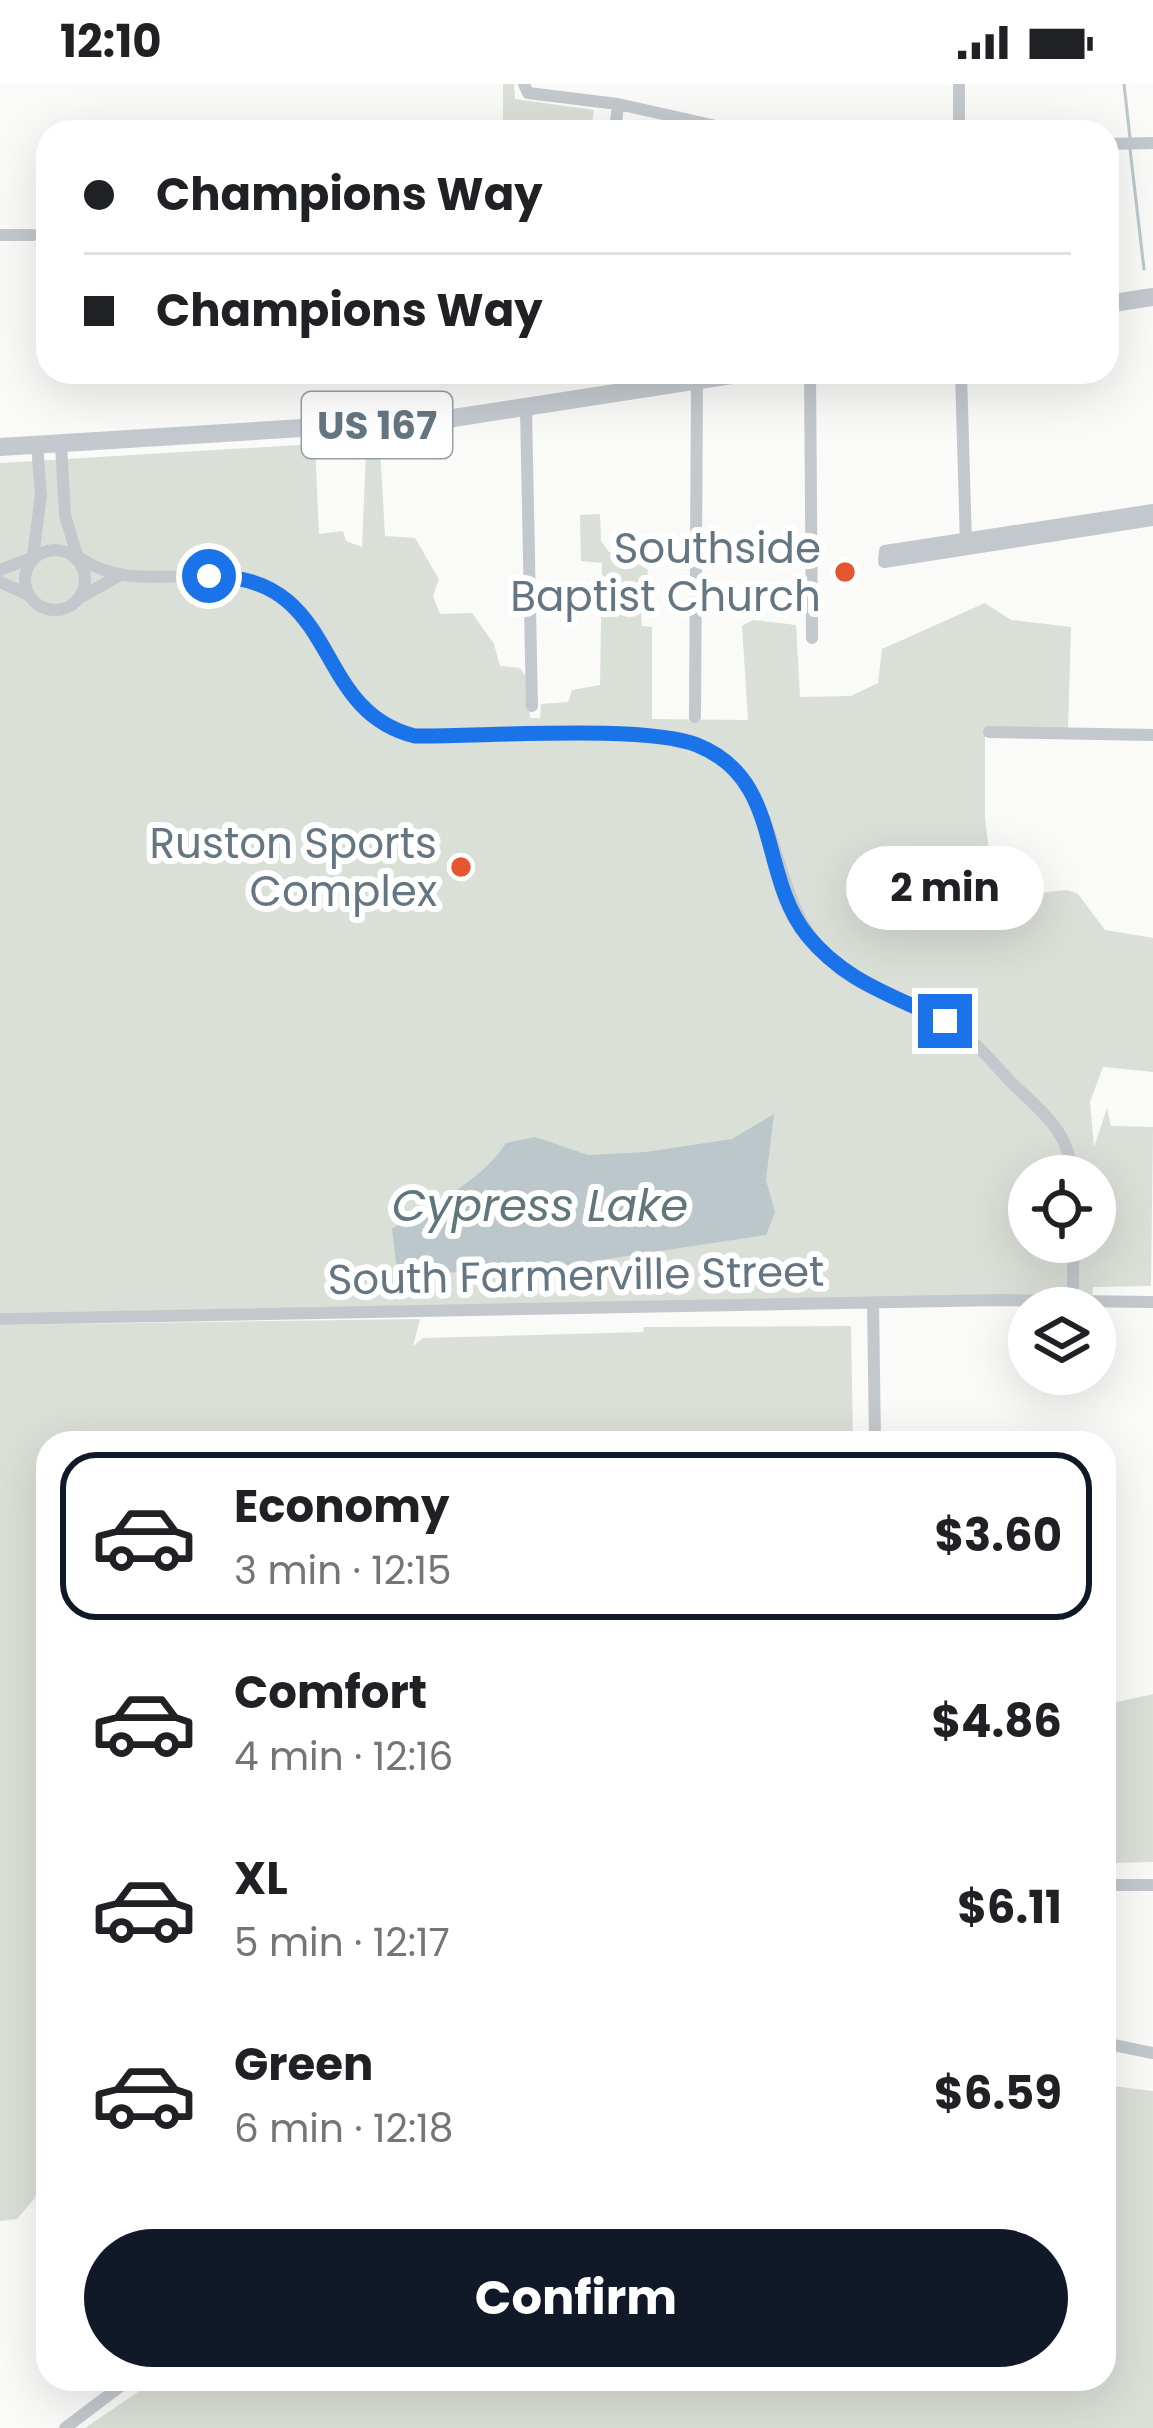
<!DOCTYPE html>
<html lang="en">
<head>
<meta charset="utf-8">
<style>
	:root { --surface:#fff; --page:#f6f6f6; --text:#202124; --muted:#757577; --line:#e0e0e0; --accent:#111827 }
	body { margin:0; font-family:Poppins,sans-serif; background:var(--page); color:var(--text); height:100vh; display:flex; flex-direction:column; font-size:45px; white-space:nowrap }
	* { box-sizing:border-box; margin:0 }
	p { font-size:39px; color:var(--muted) }
	.icon { flex:none; width:66px; height:66px; fill:none; stroke:currentColor; stroke-width:2; stroke-linecap:round; stroke-linejoin:round }
	.map { position:relative; flex:1; overflow:hidden }
	.panel { position:absolute; left:36px; top:1347px; width:1080px; height:960px; display:flex; flex-direction:column; background:var(--surface); border-radius:36px; box-shadow:0 12px 48px #0002 }
	.panel>* { flex:none }
	.hud { position:absolute; left:36px; top:36px; width:1083px; height:264px; border-radius:36px; box-shadow:0 12px 48px #0002; display:grid; align-content:center; height:264px; padding:0 48px; background:var(--surface) }
	.fabs { position:absolute; left:1008px; top:1071px; display:grid; gap:24px }
	.fabs a { display:grid; place-items:center; width:108px; height:108px; border-radius:50%; background:var(--surface); box-shadow:0 12px 48px #0002; font-size:60px }
	.end { position:absolute; width:54px; height:54px; margin:-27px; border:15px solid #1a73e8; background:#fff; box-shadow:0 0 0 6px #fff }
	.from { border-radius:50% }
	.bubble { position:absolute; height:84px; border-radius:42px; background:var(--surface); box-shadow:0 12px 48px #0002; font-size:39px; font-weight:700; line-height:84px; text-align:center }
	.hud b { display:flex; align-items:center; gap:42px; height:114px; font-size:45px }
	.hud b+b { border-top:3px solid var(--line) }
	.hud i { width:30px; height:30px; background:var(--text) }
	ul { padding:21px 0 0; list-style:none }
	li { display:flex; align-items:center; gap:36px; height:168px; margin:0 24px 18px; padding:0 24px; border:6px solid transparent; border-radius:36px }
	li div { flex:1 }
	li b { display:block; font-size:45px }
	li em { font-style:normal; font-weight:700 }
	li.selected { border-color:var(--accent) }
	li>.icon { width:108px; height:108px; stroke-width:1.5 }
	.primary-button { display:flex; gap:24px; margin-top:auto; padding:24px 48px }
	.primary-button a { flex:1; height:138px; border-radius:72px; background:var(--accent); color:#fff; font-size:48px; font-weight:700; line-height:138px; text-align:center }
	.status { display:flex; justify-content:space-between; align-items:center; height:84px; padding:0 60px; background:var(--surface); direction:ltr }
	.status svg { height:33px; fill:currentColor }
	.map>svg:first-child { display:block }
	.green { fill:#dadfd7; fill-rule:evenodd }
	.water { fill:#bbc7cb }
	.lines { fill:none; stroke-linecap:round; stroke-linejoin:round }
	.stream { stroke:#bbc7cb; stroke-width:3 }
	.minor { stroke:#c3c8cc; stroke-width:12 }
	.highway { stroke:#c3c9ce; stroke-width:18 }
	.route { stroke:#1a73e8; stroke-width:15 }
	.poi-dot { fill:#e4572e; stroke:#fff; stroke-width:4.5 }
	.labels { text-anchor:middle; stroke-width:12; stroke-linejoin:round; paint-order:stroke }
	.shield { fill:#fff; stroke:#939fa8; stroke-width:3 }
	.shield-label { font-size:39px; font-weight:bold; fill:#657683 }
	.poi-label { font-size:42px; fill:#657683; stroke:#fff; text-anchor:end }
	.street-label { font-size:42px; fill:#657683; stroke:#fff }
	.water-label { font-size:45px; font-style:italic; fill:#60757c; stroke:#fff }
</style>
</head>
<body>
<div class="status"><b>12:10</b><svg viewBox="0 0 49 12"><path d="M0 12V9h3v3zM5 12V6h3v6zM10 12V3h3v9zM15 12V0h3v12zM26 1h20v11H26zM47 4h2v5h-2z"/></svg></div>
<div class="map">
<svg width="1153" height="2344" viewBox="0 0 1153 2344">
	<rect width="100%" height="100%" fill="#fafaf8"/>
	<path class="green" d="M503,0h11l1,15 79,11 -4,22h-117l30,-12z
		M351,288h131l1,11 -132,-2z
		M315,360l4,90 24,-3 3,10 16,6 4,-93 14,-6 5,88 30,2 24,41 -6,17 7,18 32,-1 22,31 6,22 20,2 8,12 2,38h10l1,-14 27,-2 4,-12 28,-5 2,-122 -21,-2 -1,-46 20,-1 1,27 8,11h38l1,34 -8,10 2,30 10,1v92l96,1 -6,-94 11,-6 43,5 4,72 51,-1 27,-13 4,-34 103,-46 26,17 60,7 -3,101h-83v89l9,81 73,-8 11,4 27,36 48,8v134l-50,-5 -13,35 4,45 13,-39 4,18 42,1 -2,159 -58,1 -1,8 -1092,18v-850zM1029,1092h66v66h-66z
		M420,1235l-7,27 10,-8 220,-6 1,-5 207,-1 2,117h-805v700l-13,55 -18,21 -17,2v-896z
		M1153,1610v168l-41,1v-33l-8,-6v-119z
		M1104,2001l49,6v337h-1068l72,-49h947z"/>
	<path class="water" d="M774,1030l-8,66 9,32 -9,23 -212,32 -150,8 -8,-12 -4,-34c41,-29 85,-42 114,-86l29,-6 53,18 58,-3 86,-13z"/>
	<g class="lines">
		<path class="stream" d="M1124,0l6,54
			M1130,65l14,120"/>
		<path class="minor" d="M524,0l4,9 90,11 125,28
			M959,0v48
			M615,48l3,-28
			M1107,60l46,-1
			M0,151h33
			M810,288l2,266
			M961,288l5,173
			M526,325l6,297
			M61,360l4,71 12,40
			M1153,426l-268,41 -1,11 269,-42
			M25 496a30 30 0 1 1 60 0a30 30 0 1 1-60 0Z
			M33,472l8,-61 -4,-50
			M79,473c59,43 136,-3 198,35 63,37 54,124 138,144 64,1 229,-12 281,9 94,38 65,148 135,216 31,31 75,37 112,59 28,15 46,39 67,61 31,31 58,47 63,95
			M0,486l31,-12
			M0,498l29,13
			M81,513l36,-20
			M695,633l2,-334
			M989,648l164,3
			M1073,1158v58
			M873,1218l2,141
			M0,1235l1000,-19 153,2
			M1104,1801h49
			M1104,1959l49,10
			M65,2344l65,-49"/>
		<path class="highway" d="M1107,220l46,-7
			M0,363l447,-28 304,-47"/>
	</g>
	<g class="lines">
		<path class="route" d="M209,492c134,0 100,134 206,160 65,1 229,-12 282,9 86,34 61,129 110,190 38,47 86,60 138,86"/>
	</g>
	<g class="poi-dot">
		<circle cx="845" cy="488" r="12"/>
		<circle cx="461" cy="783" r="12"/>
	</g>
	<g class="labels">
		<rect class="shield" x="302" y="308" width="150" height="66" rx="9"/>
		<g class="shield-label">
			<text x="377" y="355">US 167</text>
		</g>
		<g class="poi-label">
			<text x="821" y="479">Southside<tspan x="821" dy="48">Baptist Church</tspan></text>
			<text x="437" y="774">Ruston Sports<tspan x="437" dy="48">Complex</tspan></text>
		</g>
		<g class="street-label">
			<text transform="translate(576 1191) rotate(-1)" y="15">South Farmerville Street</text>
		</g>
		<g class="water-label">
			<text x="540" y="1137">Cypress Lake</text>
		</g>
	</g>
</svg>
<div class="fabs">
<a><svg class="icon" aria-label="locate" viewBox="0 0 24 24"><circle cx="12" cy="12" r="6"/><path d="M12 2v4M12 18v4M2 12h4M18 12h4"/></svg></a>
<a><svg class="icon" aria-label="layers" viewBox="0 0 24 24"><path d="M12 4l9 5-9 5-9-5zM3 14l9 5 9-5"/></svg></a>
</div>
<i class="end from" style="left:209px;top:492px"></i>
<i class="end" style="left:945px;top:937px"></i>
<div class="bubble" style="left:846px;top:762px;width:198px">2 min</div>
<div class="hud">
<b><i class="from"></i>Champions Way</b>
<b><i></i>Champions Way</b>
</div>
<section class="panel">
<ul>
<li class="selected"><svg class="icon" aria-label="car" viewBox="0 0 24 24"><path d="M5 17H2v-5l4-1 3-4h7l3 4 3 1v5h-3M9 17h6M6 11h13"/><circle cx="7" cy="17" r="2"/><circle cx="17" cy="17" r="2"/></svg><div><b>Economy</b><p>3 min · 12:15</p></div><em>$3.60</em></li>
<li><svg class="icon" aria-label="car" viewBox="0 0 24 24"><path d="M5 17H2v-5l4-1 3-4h7l3 4 3 1v5h-3M9 17h6M6 11h13"/><circle cx="7" cy="17" r="2"/><circle cx="17" cy="17" r="2"/></svg><div><b>Comfort</b><p>4 min · 12:16</p></div><em>$4.86</em></li>
<li><svg class="icon" aria-label="car" viewBox="0 0 24 24"><path d="M5 17H2v-5l4-1 3-4h7l3 4 3 1v5h-3M9 17h6M6 11h13"/><circle cx="7" cy="17" r="2"/><circle cx="17" cy="17" r="2"/></svg><div><b>XL</b><p>5 min · 12:17</p></div><em>$6.11</em></li>
<li><svg class="icon" aria-label="car" viewBox="0 0 24 24"><path d="M5 17H2v-5l4-1 3-4h7l3 4 3 1v5h-3M9 17h6M6 11h13"/><circle cx="7" cy="17" r="2"/><circle cx="17" cy="17" r="2"/></svg><div><b>Green</b><p>6 min · 12:18</p></div><em>$6.59</em></li>
</ul>
<div class="primary-button"><a>Confirm</a></div>
</section>
</div>
</body>
</html>
